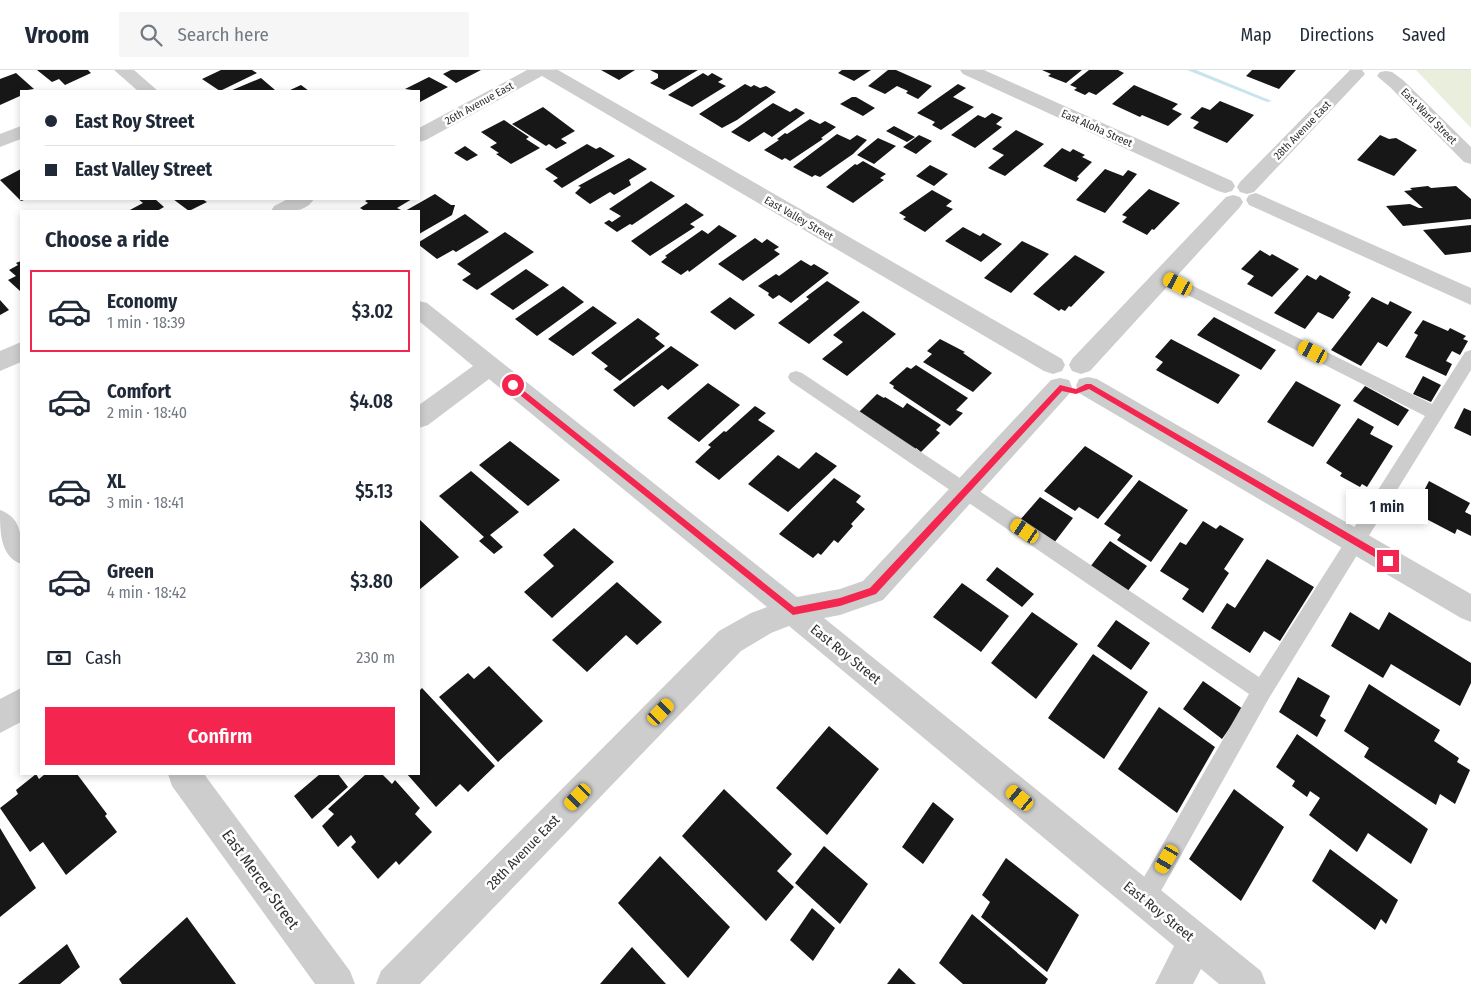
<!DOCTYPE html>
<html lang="en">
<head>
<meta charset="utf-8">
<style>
	:root { --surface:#fff; --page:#f6f6f7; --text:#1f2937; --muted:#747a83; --line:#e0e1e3; --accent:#f42650 }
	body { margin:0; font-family:"Fira Sans Condensed",sans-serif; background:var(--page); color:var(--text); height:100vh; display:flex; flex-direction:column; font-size:19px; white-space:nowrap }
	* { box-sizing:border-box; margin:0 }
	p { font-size:16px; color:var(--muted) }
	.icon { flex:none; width:28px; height:28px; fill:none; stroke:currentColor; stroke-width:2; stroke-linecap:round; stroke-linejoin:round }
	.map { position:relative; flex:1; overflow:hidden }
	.sheet { position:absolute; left:20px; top:140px; width:400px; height:565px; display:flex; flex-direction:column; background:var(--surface); border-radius:0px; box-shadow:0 2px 8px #0003 }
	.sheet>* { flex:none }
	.banner { position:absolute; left:20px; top:20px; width:400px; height:110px; border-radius:0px; box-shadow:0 2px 8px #0003; display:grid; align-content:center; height:110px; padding:0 25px; background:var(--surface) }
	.end { position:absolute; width:22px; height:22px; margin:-11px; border:6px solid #f42650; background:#fff; box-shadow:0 0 0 2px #fff }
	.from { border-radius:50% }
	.bubble { position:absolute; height:35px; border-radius:0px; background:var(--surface); box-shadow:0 2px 8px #0003; font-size:16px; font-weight:600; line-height:35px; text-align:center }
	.car { position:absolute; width:15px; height:30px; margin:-15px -8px; border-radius:6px; box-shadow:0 0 4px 1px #0007; background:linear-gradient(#f5c518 24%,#345 0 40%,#f5c518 0 76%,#345 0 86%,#f5c518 0) }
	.banner b { display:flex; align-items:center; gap:18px; height:48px; font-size:19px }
	.banner b+b { border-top:1px solid var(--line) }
	.banner i { width:12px; height:12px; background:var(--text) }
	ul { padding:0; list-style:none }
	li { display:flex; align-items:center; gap:15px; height:82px; margin:0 10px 8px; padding:0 15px; border:2px solid transparent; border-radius:0px }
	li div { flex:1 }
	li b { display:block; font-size:19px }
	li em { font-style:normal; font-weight:600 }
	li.active { border-color:var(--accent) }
	li>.icon { width:45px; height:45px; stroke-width:1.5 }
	h2 { padding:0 25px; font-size:22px; line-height:60px }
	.pay { display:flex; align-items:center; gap:12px; height:55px; padding:0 25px; font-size:19px }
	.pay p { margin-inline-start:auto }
	.action { display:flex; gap:10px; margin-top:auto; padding:10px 25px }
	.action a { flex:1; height:58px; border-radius:0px; background:var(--accent); color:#fff; font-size:20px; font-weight:600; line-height:58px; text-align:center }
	header { display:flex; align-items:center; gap:30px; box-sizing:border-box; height:70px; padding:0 25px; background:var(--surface); border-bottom:1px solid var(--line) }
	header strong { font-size:24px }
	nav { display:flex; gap:28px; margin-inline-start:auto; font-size:18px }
	.search { width:350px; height:45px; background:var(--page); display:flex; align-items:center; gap:12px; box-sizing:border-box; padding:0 18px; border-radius:0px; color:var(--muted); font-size:19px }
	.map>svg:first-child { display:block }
	.green { fill:#e9eedd }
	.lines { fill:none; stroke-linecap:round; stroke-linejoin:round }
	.stream { fill:#c8e5ef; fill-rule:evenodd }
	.building { fill:#171717 }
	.service { fill:#cdcdcd; fill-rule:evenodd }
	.minor { fill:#cdcdcd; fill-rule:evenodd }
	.route { fill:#f42650 }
	.labels { text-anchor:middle; stroke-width:5; stroke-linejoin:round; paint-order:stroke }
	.far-street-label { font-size:11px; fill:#303030; stroke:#fff }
	.street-label { font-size:14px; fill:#303030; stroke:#fff }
	.near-street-label { font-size:16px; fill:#303030; stroke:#fff }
</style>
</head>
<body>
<header>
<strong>Vroom</strong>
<div class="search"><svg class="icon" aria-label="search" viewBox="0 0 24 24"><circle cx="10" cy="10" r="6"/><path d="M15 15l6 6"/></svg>Search here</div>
<nav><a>Map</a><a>Directions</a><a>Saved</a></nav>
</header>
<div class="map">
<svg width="1471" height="914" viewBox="0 0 1471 914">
	<rect width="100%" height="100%" fill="#fff"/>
	<path class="green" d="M1416,0h55v58z"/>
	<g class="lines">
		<path class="stream" d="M1187,0h9l76,31 -5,1z"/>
	</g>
	<path class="building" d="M37,0h51l3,3 -26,12 -6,-6 -7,3z
		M221,0h31l5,3 -37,18 -18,-12z
		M451,0h30l-25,13 -13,-9z
		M601,0h34l-16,10z
		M650,0h48l-34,20 -14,-7 8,-5v-4z
		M842,0h29l-17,11 -16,-8z
		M888,0h8l36,16 -14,13 -12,-6 2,-2 -11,-5 -12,8 -17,-8z
		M1042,0h40l-16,13 -18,-7 3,-2z
		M1089,0h29l6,3 -28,22 -7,-3 -4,3 -11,-5 3,-2 -7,-3z
		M1252,0h44l-17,19 -33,-13z
		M16,3l18,16 -13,2 -1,5 -20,9v-26z
		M703,3l5,3 4,-3 11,6 -5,3 8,4 -34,21 -24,-12z
		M429,7l19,10 -28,15 -1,-11 -14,-2z
		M261,8l14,12 -45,1z
		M745,14l6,3 3,-2 6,3 6,-2 10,6 -39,28 -15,8 -23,-14z
		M958,14l8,4 -13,9 21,10 -33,23 -9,-5 3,-3 -18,-9z
		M301,15l8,6h-21z
		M1134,15l44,19 -6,5 10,5 -14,12 -26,-11 -2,2 -28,-13z
		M852,27h4l19,11 -12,8 -23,-12z
		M1220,31l34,14 -27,28 -34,-15 6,-6 -9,-4 12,-11 8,3z
		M773,33l17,9 6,-4 9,5 -33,24 -8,-5 -15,10 -18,-10z
		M543,37l32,24 -14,8 6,4 -11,6 -7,-5 -3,2 -34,-22z
		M992,43l11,5 -7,6 6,3 -27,21 -24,-13 27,-20 7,3z
		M810,49l10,5 5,-3 11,6 -15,11 2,1 -33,22 -5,-3 -3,2 -18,-10 15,-10 -2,-1 8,-6 2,1z
		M504,50l25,17 -3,2 14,9 -29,16 -15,-10 3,-1 -9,-6 7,-4 -16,-11z
		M894,56l21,11 -8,5 -21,-11z
		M1016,60l28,14 -39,32 -17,-8 16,-13 -12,-6z
		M837,64l13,6 7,-5 10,5 -14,14 -33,23 -5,-2 -3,2 -19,-10z
		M919,65l13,6 -16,13 -13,-7z
		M1380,65l9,4 7,-1 21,12 -23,26 -37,-16z
		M878,68l18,8 -22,18 -17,-9z
		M587,74l9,5 4,-2 15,9 -53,32 -9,-7 5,-3 -13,-9z
		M465,76l13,9 -11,6 -13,-8z
		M1062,78l8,4 3,-3 12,6 -3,2 10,5 -15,15 2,1 -3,4 -33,-16z
		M629,88l18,11 -18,11 2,5 -17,10 -4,-3 -20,12 -15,-11 6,-6 -3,-1z
		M863,91l23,13 -6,4 4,2 -31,23 -27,-16 29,-23 2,1z
		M930,95l18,9 -14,12 -18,-10z
		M21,99v30h6l-6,2 -21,-21z
		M1105,99l18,7 5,-6 9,4 -32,39 -29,-13z
		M651,111l24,15 -43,29 -2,-1 -13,8 -13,-9 5,-3 3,2 9,-6 -12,-7z
		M1428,116l3,2 25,-2 15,13v20l-68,7 -17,-20 24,-2 9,4h4l-19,-17 8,-1 -2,-2z
		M1149,119l31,14 -26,27 -2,-1 -5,6 -25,-13 5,-5 -5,-2z
		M932,120l20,11 -6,5 7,3 -28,23 -22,-13 3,-2 -7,-4z
		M435,124l16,11h4l-3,10 -33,19v-23h-14z
		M138,129h17l9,8 -7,4h-29l15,-8z
		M173,129h29l5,3 -18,9z
		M369,129h43l-15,9 4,2 -2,1h-34l-5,-3 8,-5 -3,-2z
		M686,133l18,12 -14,9 5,3 -45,29 -19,-15z
		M465,144l24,18 -33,20 -3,-2 -16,9 -18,-14v-3z
		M719,155l18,11 -48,36 -1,-2 -7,5 -20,-13 6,-5 -2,-1 37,-26 6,4z
		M1471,155v27l-26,3 -22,-25z
		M963,157l17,9 3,-3 19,11 -21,18 -36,-21z
		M505,162l29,20 -57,38 -15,-10 9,-6 -14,-10z
		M755,168l7,5 5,-4 12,8 -5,3 6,4 -37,27 -25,-17z
		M1022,171l27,13 -38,39 -27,-15z
		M1260,180l10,6 2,-2 27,15 -27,28 -25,-13 7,-8 -13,-7z
		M1075,185l30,17 -34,35 -2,-1 -4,5 -4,-2 -2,2 -26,-17z
		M801,190l10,6 3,-2 15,9 -38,30 -12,-8 -6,4 -5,-4 1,-2 -11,-7 18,-12 3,2z
		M21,191v29l-1,1 -12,-11 8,-4 -7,-6 9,-5 -2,-2z
		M526,199l23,16 -36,25 -23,-16z
		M1307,205l9,5 4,-5 31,17 -3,4 2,1 -17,22 -15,-7 -13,17 -31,-16z
		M827,211l33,21 -51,42 -31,-21 31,-24 -3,-2z
		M563,216l21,16 -47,34 -22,-17z
		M730,227l25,18 -20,15 -25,-18z
		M1372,227l16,8 2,-4 22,11 -25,35 -9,-5 -17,24 -30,-16z
		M0,230l9,10 -9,5z
		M593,236l24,17 -44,33 -25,-17z
		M863,241l33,23 -49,42 -25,-17 21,-17 -10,-7z
		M1214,247l62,33 -15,20 -64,-35z
		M638,248l22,16 -5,4 10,8 -45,35 -16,-12 4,-3 -17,-13z
		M1423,250l25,11 2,-3 16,8 -3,3 5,2 -8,14 -8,-4 -6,10 6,3 -6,12 -41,-19 13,-22 -4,-2z
		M940,269l25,13 -2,1 29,20 -19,19 -50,-30 9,-8 -5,-3z
		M1171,269l69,36 -22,29 -62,-34 7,-8 -8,-5z
		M671,276l28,19 -31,25 -6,-5 -28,22 -21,-17z
		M916,295l52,33 -12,12 7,3 -13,13 -57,-38 1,-2 -5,-3 18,-16 4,2z
		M1423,306l18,9 -10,17 -18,-8z
		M1296,311l45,24 -28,42 -46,-25z
		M708,313l32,22 -41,37 -32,-24z
		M1365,316l44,24 -11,16 -45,-25z
		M877,324l7,4 1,-1 18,11 4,-5 34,22 -5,5 4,3 -19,19 -5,-4 -2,3 -57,-37z
		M755,336l11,7 -8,7 17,11 -56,49 -24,-18 16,-15 -3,-2 16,-14 2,1z
		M1464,338l7,3v25l-17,-8z
		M1358,348l16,9 -4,7 23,12 -26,41 -5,-3 -2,3 -20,-11 2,-3 -16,-10z
		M510,371l50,39 -32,26 -49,-41z
		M1085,376l48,30 -35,43 -19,-12 -4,4 -31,-20z
		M816,382l21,14 -49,46 -40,-28 30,-29 21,14z
		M471,401l48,41 -29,23 13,12 -9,7 -15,-13 5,-4 -45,-41z
		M834,408l27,18 -5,6 9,7 -14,15 2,2 -15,17 -4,-3 -13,15 -3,-2 -5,5 -34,-24z
		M1139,410l49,30 -37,52 -34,-22 4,-5 -17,-11z
		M1429,411l41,22 -5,9 6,3v21l-14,-7 -2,5 -42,-22z
		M1040,427l33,21 -19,25 -34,-23z
		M419,449l40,38 -40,33z
		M1203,451l13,8 4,-4 24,14 -20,30 5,4 -26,40 -21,-14 7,-10 -29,-18 20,-29 6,3z
		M574,458l40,34 -62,56 -28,-26 30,-26 -11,-11z
		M1110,471l37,25 -20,26 -37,-25z
		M1267,489l47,28 -34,54 -16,-10 -14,22 -39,-25 16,-25 8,5z
		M997,497l37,27 -12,13 -36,-27z
		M617,512l45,40 -25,23 -11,-10 -39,37 -35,-32z
		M962,513l47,33 -28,36 -48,-35z
		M1032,542l46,32 -42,55 -45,-36z
		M1350,542l29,18 10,-18 82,51v20l-11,23 -69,-42 -8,14 -52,-32z
		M1116,550l34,23 -19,27 -34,-24z
		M1093,584l55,38 -44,67 -56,-41z
		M489,596l54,55 -45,41 -59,-65 29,-24 6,6z
		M1298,607l32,19 -10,20 6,4 -9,17 -38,-25z
		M1203,611l40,28 -21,30 -39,-30z
		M1369,614l71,46 -6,11 25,17 -2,4 13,8 -15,34 -15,-10 -4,11 -72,-48 5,-9 -25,-17z
		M422,618l73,78 -27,26 -8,-8 -24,23 -29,-33h12v-83z
		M1159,637l56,40 -38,66 -59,-44z
		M829,656l50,43 -52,66 -51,-47z
		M1297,664l131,95 -17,35 -43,-31 -11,19 -48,-37 11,-17 -10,-7 -3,6 -15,-11 3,-5 -19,-14z
		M36,704l3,5 6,-5h32l30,40 -2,2 12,16 -51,43 -23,-33 -13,10 -30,-44 18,-14 -2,-4z
		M320,704h18l10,13 -36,32 -18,-23z
		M366,704h16l10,10 3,-4 25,28 -5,6 17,18 -33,33 -3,-4 -18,18 -27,-32 5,-5 -5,-7 -13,12 -16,-21 12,-12 -6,-5z
		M724,719l68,65 -15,17 17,16 -28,34 -84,-85z
		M1234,719l50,38 -43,74 -52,-42z
		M933,732l21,17 -31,45 -21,-17z
		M0,758l36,60 -36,29z
		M824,776l44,38 -28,40 -45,-41z
		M1330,779l68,51 -12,24 -5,-5 -6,11 -63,-49z
		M660,786l70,71 -42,51 -70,-75z
		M1006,788l73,57 -32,57 -66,-55 9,-15 -8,-7z
		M812,838l23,20 -22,33 -23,-21z
		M972,844l76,65 -3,5h-82l-24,-21z
		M187,847l49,67h-114l-3,-5z
		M67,874l13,23 -20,17h-42z
		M632,877l34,37h-66z
		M899,898l17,16h-29z"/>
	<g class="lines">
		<path class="service" d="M1165,202l267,132 33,-52 6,-2v20l-202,328 -117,209 -8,4 -8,-4 -4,-8 4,-8 113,-197 -459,-313 -2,-4 2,-4 6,-2 6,2 457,304 166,-261 -265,-135 -3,-4 3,-4z"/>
		<path class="minor" d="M114,0h20l24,21h-20z
			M527,0h31l504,289 3,6 -3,6 -9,3 -9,-3 -502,-295 -116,64 -7,2v-14z
			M960,0h24l248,111 3,5 -3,5 -7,2 -7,-2 -255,-117z
			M1350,0h12l3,4 -111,118 -7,2 -7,-2 -3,-5 3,-5z
			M1386,1l6,1 11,8 68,67v17l-7,-2 -73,-74 -14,-12 3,-4z
			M21,56v13l-21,8v-13z
			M1256,123l215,95v17l-222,-100 -3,-5 3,-5z
			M1233,125l7,2 3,5 -3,5 -150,164 -9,3 -9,-3 -3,-6 3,-6 154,-162z
			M288,129h26c-9,15 -28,12 -43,12l3,-5z
			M419,231l8,2 370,294 43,-8 23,-8 188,-201 9,-2 9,2 3,7 -3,7 -186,206 -43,15 -16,3 437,353 5,13h-47l-18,-15 -8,15h-38l19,-38 -385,-320 -18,7 -30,18 -321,333h-44l5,-13 338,-340 32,-18 16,-6 -278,-228 -61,46 -9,3v-23l54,-39 -54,-45z
			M21,272v20l-21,9v-20z
			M1088,307l9,2 374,215v28l-10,-4 -382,-225 -3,-7 3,-7z
			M0,440c25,9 21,32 21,54 -21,-8 -21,-32 -21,-54z
			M21,618v34l-21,11v-34z
			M168,704h36l146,197 5,13h-40l-143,-198z"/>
	</g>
	<path class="route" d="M513,312l281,225 46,-9 30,-10 190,-203 16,4 10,-5h5l300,174 1,3 -1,2h-6l-296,-174 -13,5 -14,-3 -186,203 -36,12 -47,9 -283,-228 -1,-2z"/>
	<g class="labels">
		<g class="far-street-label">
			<text transform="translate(479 33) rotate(-29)" y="4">26th Avenue East</text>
			<text transform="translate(1429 46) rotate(45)" y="4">East Ward Street</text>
			<text transform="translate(1097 58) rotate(24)" y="4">East Aloha Street</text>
			<text transform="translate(1302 60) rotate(-46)" y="4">28th Avenue East</text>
			<text transform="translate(799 148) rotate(30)" y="4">East Valley Street</text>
		</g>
		<g class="street-label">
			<text transform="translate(846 584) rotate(39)" y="5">East Roy Street</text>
			<text transform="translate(523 782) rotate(-46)" y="5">28th Avenue East</text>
			<text transform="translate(1159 841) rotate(39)" y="5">East Roy Street</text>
		</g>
		<g class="near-street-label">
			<text transform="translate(261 809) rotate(54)" y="6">East Mercer Street</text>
		</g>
	</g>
</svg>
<i class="end from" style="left:513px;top:315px"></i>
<i class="end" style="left:1388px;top:491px"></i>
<div class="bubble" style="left:1346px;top:419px;width:82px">1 min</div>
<i class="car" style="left:1178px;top:214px;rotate:297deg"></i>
<i class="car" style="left:1313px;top:282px;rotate:297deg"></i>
<i class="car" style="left:1025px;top:461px;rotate:304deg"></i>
<i class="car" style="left:661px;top:642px;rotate:44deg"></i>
<i class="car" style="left:578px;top:727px;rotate:224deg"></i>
<i class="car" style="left:1020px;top:728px;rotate:310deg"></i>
<i class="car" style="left:1167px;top:789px;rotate:210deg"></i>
<div class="banner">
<b><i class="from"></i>East Roy Street</b>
<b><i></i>East Valley Street</b>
</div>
<section class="sheet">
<h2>Choose a ride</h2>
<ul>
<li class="active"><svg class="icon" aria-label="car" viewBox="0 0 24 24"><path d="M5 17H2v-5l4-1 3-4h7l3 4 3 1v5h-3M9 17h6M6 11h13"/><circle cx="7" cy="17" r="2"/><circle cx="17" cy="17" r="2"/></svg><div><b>Economy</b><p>1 min · 18:39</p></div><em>$3.02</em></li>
<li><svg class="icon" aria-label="car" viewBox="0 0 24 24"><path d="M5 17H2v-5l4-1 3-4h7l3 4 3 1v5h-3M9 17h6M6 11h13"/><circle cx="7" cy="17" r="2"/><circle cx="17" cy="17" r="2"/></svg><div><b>Comfort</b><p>2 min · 18:40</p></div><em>$4.08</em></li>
<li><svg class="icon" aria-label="car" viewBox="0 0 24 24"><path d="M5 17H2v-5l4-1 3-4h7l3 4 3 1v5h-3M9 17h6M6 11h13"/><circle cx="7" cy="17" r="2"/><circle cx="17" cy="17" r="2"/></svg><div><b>XL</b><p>3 min · 18:41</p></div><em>$5.13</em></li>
<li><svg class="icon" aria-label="car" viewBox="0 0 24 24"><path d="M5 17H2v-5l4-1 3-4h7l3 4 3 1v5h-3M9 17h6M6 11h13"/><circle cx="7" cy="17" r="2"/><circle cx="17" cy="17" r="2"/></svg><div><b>Green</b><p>4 min · 18:42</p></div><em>$3.80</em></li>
</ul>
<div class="pay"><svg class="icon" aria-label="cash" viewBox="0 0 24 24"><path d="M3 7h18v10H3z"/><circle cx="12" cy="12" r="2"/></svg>Cash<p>230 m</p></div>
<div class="action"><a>Confirm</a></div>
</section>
</div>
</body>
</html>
